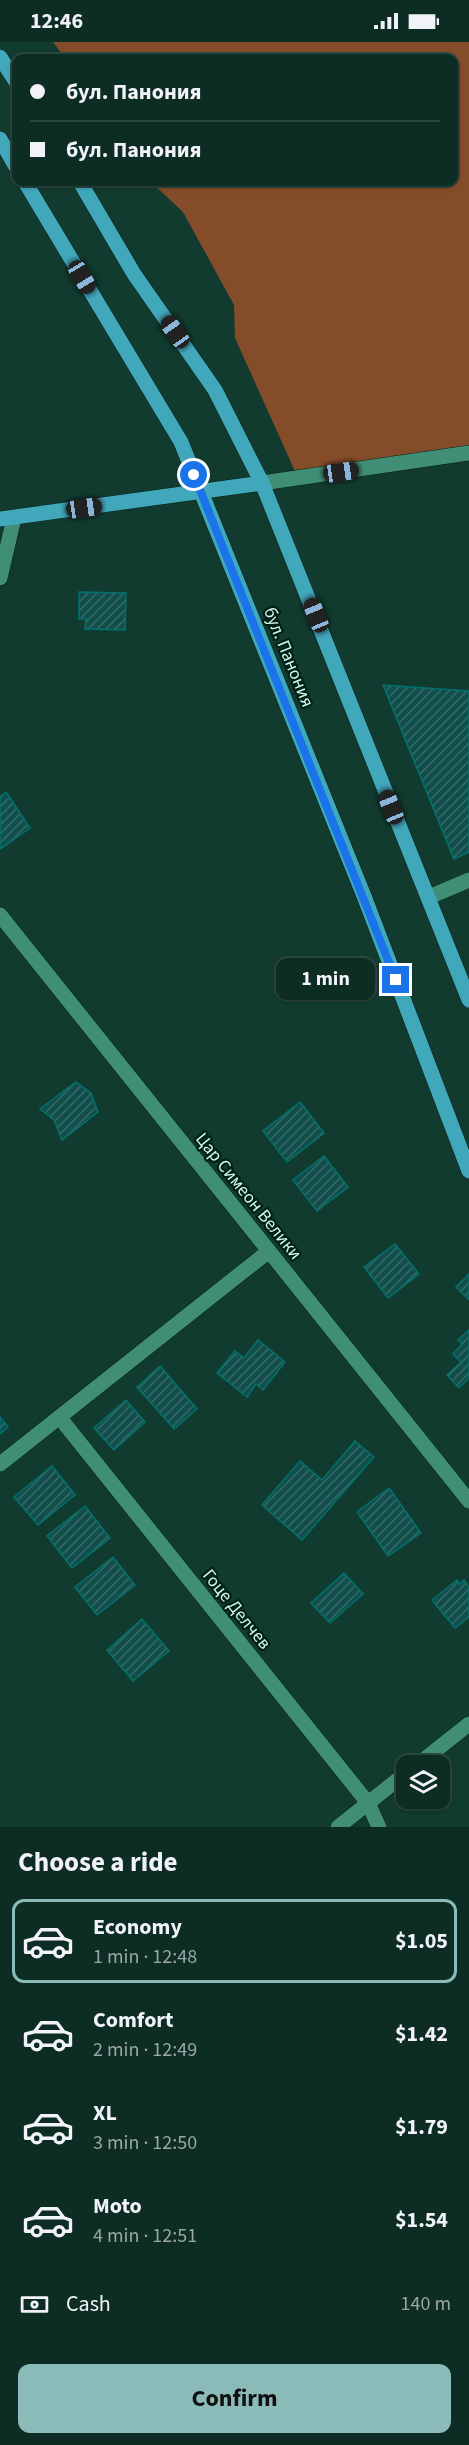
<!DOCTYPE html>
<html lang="en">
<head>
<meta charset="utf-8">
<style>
	:root { --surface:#0d2c23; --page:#1b3830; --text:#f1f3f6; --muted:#9aa7a6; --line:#2d4841; --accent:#8bbbb9 }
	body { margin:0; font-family:"Source Sans 3",sans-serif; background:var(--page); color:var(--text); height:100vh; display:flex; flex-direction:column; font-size:22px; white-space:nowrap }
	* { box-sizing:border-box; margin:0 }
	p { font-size:20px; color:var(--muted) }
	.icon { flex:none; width:33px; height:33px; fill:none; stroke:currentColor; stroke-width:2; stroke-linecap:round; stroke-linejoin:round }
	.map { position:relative; height:1785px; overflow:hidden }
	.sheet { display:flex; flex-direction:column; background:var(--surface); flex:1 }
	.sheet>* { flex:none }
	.guide { position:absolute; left:12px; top:12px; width:446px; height:132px; border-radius:12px; box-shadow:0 2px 4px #0004,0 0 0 2px var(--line); display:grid; align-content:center; height:132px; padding:0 18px; background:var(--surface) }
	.tools { position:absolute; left:396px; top:1713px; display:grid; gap:12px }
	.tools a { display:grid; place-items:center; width:54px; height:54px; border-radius:12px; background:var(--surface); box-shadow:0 2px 4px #0004,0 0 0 2px var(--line); font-size:30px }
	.end { position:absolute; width:27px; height:27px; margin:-14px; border:8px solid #1a73e8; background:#fff; box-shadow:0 0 0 3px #fff }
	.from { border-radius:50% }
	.bubble { position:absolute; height:42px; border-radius:12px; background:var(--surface); box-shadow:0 2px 4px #0004,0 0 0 2px var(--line); font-size:20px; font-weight:700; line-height:42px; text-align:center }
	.car { position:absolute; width:18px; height:36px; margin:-18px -9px; border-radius:8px; box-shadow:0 0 4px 2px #0007; background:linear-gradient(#222 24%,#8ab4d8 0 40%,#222 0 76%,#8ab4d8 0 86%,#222 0) }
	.guide b { display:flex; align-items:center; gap:21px; height:57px; font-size:22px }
	.guide b+b { border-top:2px solid var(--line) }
	.guide i { width:15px; height:15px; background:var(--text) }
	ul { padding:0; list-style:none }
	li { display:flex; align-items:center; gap:18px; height:84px; margin:0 12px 9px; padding:0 6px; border:3px solid transparent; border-radius:12px }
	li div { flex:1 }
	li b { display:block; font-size:22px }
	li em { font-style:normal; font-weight:700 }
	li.current { border-color:var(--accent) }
	li>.icon { width:54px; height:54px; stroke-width:1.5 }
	h2 { padding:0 18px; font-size:27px; line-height:72px }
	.pay { display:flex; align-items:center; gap:15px; height:66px; padding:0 18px; font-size:22px }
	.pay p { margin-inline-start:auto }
	.action { display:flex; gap:12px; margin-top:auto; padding:12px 18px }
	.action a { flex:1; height:69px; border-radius:12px; background:var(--accent); color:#111; font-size:24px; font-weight:700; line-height:69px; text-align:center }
	.status { display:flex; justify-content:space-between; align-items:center; height:42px; padding:0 30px; background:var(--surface); direction:ltr }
	.status svg { height:16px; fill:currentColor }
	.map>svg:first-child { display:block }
	.green { fill:#854c2a }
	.building { fill:url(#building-hatch); stroke:#00726e; stroke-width:1.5 }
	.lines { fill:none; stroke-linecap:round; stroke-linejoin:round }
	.minor-casing { stroke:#072018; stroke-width:16 }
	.major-casing { stroke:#072018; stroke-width:16 }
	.minor { stroke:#408e76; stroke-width:15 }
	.major { stroke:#41a7bb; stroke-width:15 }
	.route { stroke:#1a73e8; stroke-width:8 }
	.labels { text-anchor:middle; stroke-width:4.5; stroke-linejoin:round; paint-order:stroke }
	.street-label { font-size:18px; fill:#d3f9eb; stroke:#002118 }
</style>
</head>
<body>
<div class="status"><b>12:46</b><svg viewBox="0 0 49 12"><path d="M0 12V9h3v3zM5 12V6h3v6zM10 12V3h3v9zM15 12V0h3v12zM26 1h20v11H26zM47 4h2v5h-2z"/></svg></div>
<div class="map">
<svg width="469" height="1785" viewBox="0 0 469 1785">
	<defs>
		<pattern id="building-hatch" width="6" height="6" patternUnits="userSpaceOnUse" patternTransform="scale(1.5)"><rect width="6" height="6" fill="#124f4c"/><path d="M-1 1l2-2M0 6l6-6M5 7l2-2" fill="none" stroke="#346966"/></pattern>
	</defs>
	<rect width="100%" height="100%" fill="#113b2f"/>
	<path class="green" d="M53,0h416v411l-171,25 -63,-140 -1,-33 -51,-93 -32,-30h302v-124h-388z"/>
	<path class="building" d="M79,550l47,1 -1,37 -40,-1 1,-10h-7z
		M383,643l86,6v161l-15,7z
		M6,750l24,36 -30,21v-52z
		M76,1040l15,11 7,19 -36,28 -8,-20 -14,-11z
		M300,1060l24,31 -37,29 -24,-31z
		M324,1114l24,31 -31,24 -24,-31z
		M395,1202l24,30 -31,24 -24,-31z
		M469,1232v26l-13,-13z
		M469,1288v48l-10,10 -12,-13 14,-13 -8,-8 9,-10 -4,-4z
		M258,1298l27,22 -22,28 -7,-6 -9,13 -30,-24 18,-22 9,7z
		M160,1324l37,43 -23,20 -37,-42z
		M126,1358l19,22 -31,28 -20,-22z
		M0,1375l8,10 -8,7z
		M355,1399l19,16 -72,83 -40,-35 38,-44 22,19z
		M52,1424l23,29 -37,30 -24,-28z
		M389,1446l32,45 -33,23 -31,-44z
		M85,1464l25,32 -38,30 -25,-32z
		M113,1515l22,28 -38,30 -22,-28z
		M344,1531l19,21 -33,29 -19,-20z
		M457,1538l3,4 4,-4 5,7v30l-14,11 -23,-28z
		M142,1577l27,32 -36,30 -26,-31z"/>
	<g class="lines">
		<g class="minor-casing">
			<path id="minor" d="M262,441l207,-30
				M0,536l14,-60
				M429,855l40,-17
				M0,873l469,586
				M60,1376l308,385 11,24
				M0,1422l269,-213
				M416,1724l53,-42
				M338,1785l68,-54"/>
		</g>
		<g class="major-casing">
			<path id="major" d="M0,15l16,25
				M0,97l16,28
				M25,140l156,260 183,454 105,275
				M80,140l54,92 81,116 47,93 207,517
				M0,477l262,-36"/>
		</g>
		<use href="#minor" class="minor"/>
		<use href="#major" class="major"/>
	</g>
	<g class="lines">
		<path class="route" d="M194,433l202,505"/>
	</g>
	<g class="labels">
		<g class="street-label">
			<text transform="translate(289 615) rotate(68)" y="6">бул. Панония</text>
			<text transform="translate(249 1154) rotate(51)" y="6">Цар Симеон Велики</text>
			<text transform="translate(237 1567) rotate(51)" y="6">Гоце Делчев</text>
		</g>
	</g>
</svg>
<div class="tools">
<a><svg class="icon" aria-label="layers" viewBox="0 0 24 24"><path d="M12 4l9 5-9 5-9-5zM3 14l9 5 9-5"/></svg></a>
</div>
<i class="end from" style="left:194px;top:433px"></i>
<i class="end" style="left:396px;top:938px"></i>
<div class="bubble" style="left:276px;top:916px;width:99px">1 min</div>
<i class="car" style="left:82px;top:235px;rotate:149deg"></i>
<i class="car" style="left:175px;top:290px;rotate:325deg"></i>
<i class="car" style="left:341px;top:430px;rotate:82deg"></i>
<i class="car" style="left:84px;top:466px;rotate:82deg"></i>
<i class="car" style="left:316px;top:573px;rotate:338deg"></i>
<i class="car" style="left:391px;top:765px;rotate:338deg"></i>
<div class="guide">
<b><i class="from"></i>бул. Панония</b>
<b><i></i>бул. Панония</b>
</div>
</div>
<section class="sheet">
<h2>Choose a ride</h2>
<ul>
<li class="current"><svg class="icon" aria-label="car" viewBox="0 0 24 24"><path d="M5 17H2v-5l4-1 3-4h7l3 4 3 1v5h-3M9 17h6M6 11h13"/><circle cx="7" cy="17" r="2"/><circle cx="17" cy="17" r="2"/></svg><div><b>Economy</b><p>1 min · 12:48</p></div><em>$1.05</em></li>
<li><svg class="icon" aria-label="car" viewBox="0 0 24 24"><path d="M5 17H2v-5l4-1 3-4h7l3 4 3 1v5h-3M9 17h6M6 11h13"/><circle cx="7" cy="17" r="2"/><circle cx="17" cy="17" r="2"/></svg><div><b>Comfort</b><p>2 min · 12:49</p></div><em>$1.42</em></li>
<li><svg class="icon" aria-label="car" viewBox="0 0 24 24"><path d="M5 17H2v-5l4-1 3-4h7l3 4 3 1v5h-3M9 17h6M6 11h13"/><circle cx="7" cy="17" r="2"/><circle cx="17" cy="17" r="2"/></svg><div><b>XL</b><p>3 min · 12:50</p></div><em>$1.79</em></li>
<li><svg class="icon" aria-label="car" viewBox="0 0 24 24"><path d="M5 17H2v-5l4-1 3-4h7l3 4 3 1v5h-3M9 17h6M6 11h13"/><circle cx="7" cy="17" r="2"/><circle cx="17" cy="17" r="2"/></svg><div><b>Moto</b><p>4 min · 12:51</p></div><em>$1.54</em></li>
</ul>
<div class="pay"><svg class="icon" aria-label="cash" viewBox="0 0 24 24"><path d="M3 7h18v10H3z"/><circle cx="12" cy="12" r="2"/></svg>Cash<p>140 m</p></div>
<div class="action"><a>Confirm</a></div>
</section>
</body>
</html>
